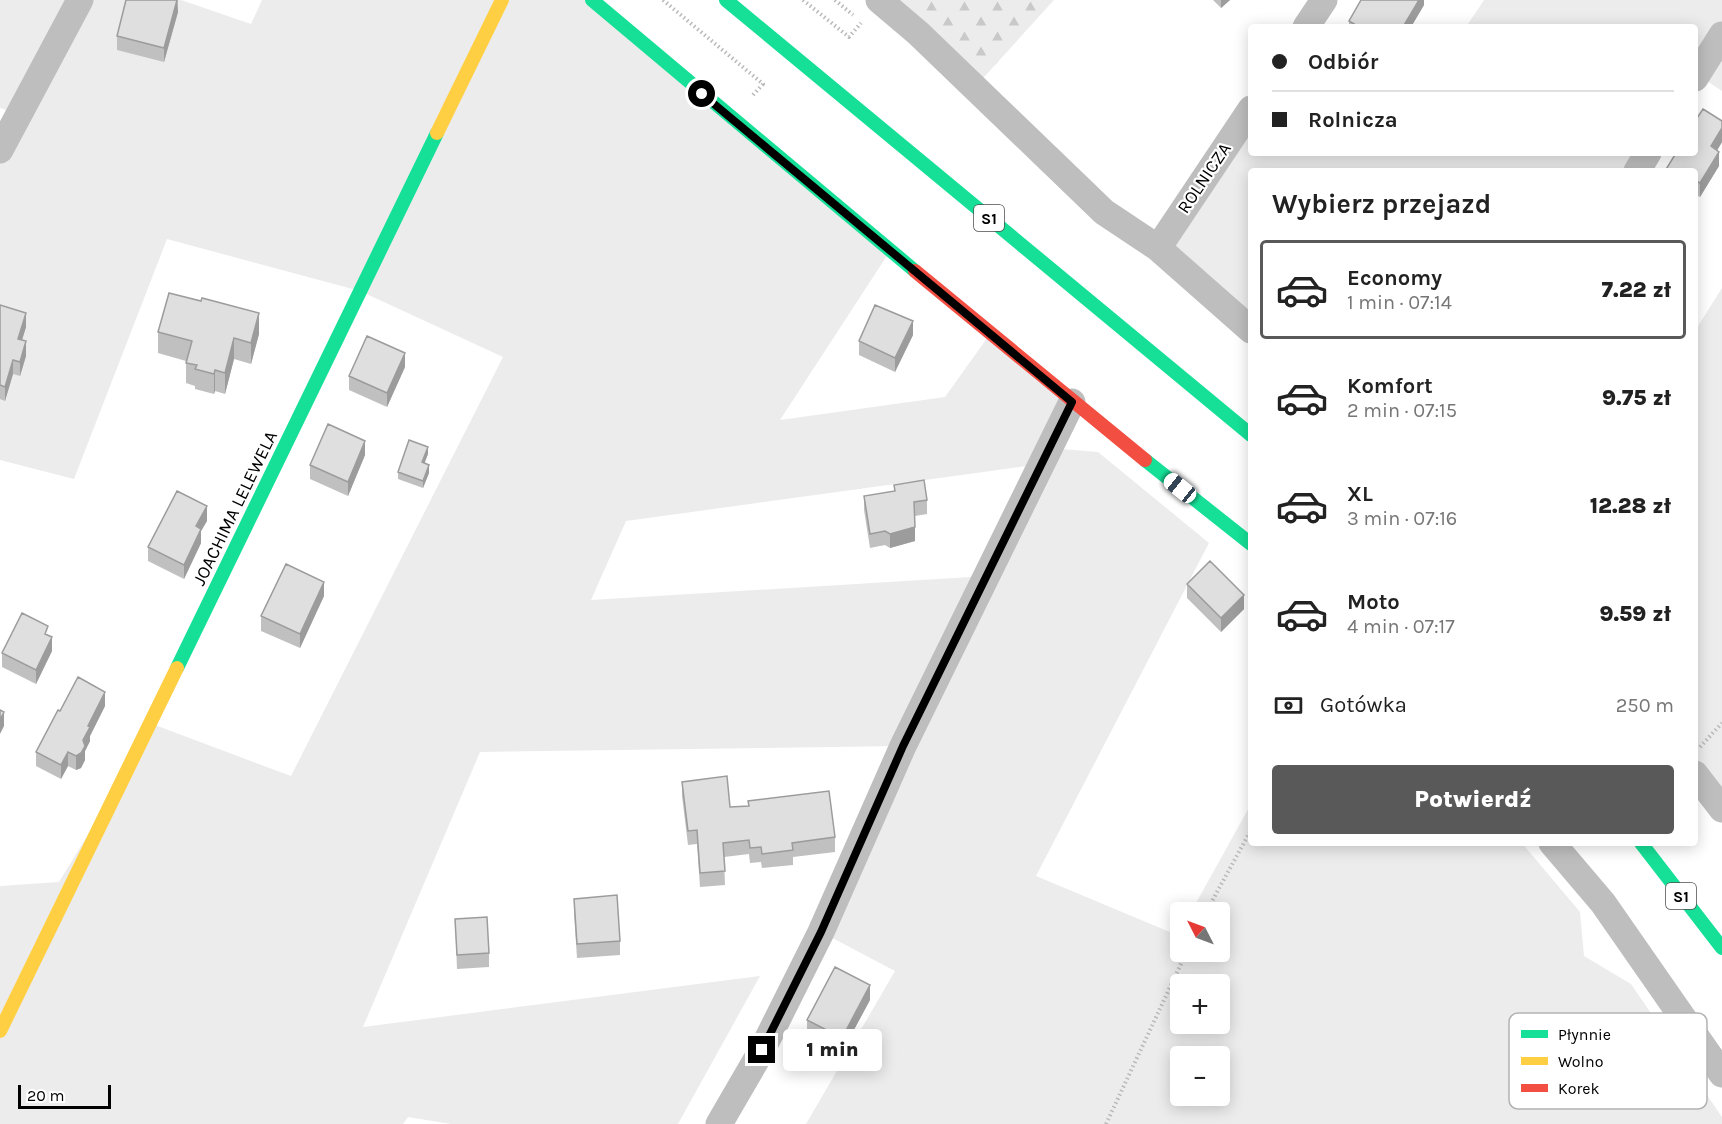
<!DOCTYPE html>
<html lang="pl">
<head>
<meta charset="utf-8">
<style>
	:root { --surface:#fff; --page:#f2f2f2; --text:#222; --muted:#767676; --line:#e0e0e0; --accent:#595959 }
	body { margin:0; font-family:Karla,sans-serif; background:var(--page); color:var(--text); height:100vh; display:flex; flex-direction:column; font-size:22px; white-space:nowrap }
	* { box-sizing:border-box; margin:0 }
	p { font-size:20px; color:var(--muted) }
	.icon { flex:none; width:33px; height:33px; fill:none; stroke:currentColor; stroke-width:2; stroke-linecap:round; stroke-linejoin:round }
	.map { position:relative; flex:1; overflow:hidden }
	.sheet { position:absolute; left:1248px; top:168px; width:450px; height:678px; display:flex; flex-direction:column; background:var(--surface); border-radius:6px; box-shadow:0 3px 15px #0003 }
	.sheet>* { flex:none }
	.top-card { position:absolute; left:1248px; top:24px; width:450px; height:132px; border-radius:6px; box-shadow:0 3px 15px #0003; display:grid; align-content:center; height:132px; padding:0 24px; background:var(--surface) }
	.needle { width:39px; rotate:312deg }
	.fabs { position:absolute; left:1170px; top:902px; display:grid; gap:12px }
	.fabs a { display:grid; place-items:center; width:60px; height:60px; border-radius:6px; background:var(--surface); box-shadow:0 3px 15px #0003; font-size:30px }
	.scale { position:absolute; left:18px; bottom:15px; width:93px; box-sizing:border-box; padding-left:6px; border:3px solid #000; border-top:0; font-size:16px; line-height:21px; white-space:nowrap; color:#000; -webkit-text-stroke:4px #fff; paint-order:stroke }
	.end { position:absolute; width:27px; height:27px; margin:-14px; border:8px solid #000; background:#fff; box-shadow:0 0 0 3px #fff }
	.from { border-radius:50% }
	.bubble { position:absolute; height:42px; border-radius:6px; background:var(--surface); box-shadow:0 3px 15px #0003; font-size:20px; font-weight:800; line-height:42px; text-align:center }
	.car { position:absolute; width:18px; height:36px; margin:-18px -9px; border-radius:8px; box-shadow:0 0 4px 2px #0007; background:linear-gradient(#fff 24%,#345 0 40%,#fff 0 76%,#345 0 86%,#fff 0) }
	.top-card b { display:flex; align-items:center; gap:21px; height:57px; font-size:22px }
	.top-card b+b { border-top:2px solid var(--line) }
	.top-card i { width:15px; height:15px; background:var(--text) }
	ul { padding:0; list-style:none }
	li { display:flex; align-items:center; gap:18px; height:99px; margin:0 12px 9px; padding:0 12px; border:3px solid transparent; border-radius:6px }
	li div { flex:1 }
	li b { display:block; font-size:22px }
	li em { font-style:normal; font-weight:800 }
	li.current { border-color:var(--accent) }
	li>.icon { width:54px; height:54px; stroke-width:1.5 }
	h2 { padding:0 24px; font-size:27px; line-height:72px }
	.pay { display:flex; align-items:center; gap:15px; height:66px; padding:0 24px; font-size:22px }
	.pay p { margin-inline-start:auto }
	.button { display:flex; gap:12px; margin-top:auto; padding:12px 24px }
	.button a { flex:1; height:69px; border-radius:6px; background:var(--accent); color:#fff; font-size:24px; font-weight:800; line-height:69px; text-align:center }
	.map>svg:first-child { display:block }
	.green { fill:#ececec; fill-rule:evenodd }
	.forest { fill:url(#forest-firs) }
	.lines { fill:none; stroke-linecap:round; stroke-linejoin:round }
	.path { stroke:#b9b9b9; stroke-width:4; stroke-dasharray:1.5 3; stroke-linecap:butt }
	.street { stroke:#bebebe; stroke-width:27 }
	.fast { stroke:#16e098; stroke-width:14 }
	.slow { stroke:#ffcf43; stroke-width:14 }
	.jam { stroke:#f24e42; stroke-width:14 }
	.wall { fill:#c0c0c0 }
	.shaded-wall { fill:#9c9c9c }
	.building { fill:#dfdfdf; stroke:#9c9c9c; stroke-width:1.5 }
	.route { stroke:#000; stroke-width:8 }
	.labels { text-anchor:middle; stroke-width:4.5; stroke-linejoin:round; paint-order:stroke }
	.shield { fill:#fff; stroke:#4c4c4c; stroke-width:1.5 }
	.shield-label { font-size:16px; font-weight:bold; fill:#000 }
	.street-label { font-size:18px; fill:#000; stroke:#fff }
	.key { fill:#fff; stroke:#b2b2b2; stroke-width:1.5 }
	.key-label { font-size:16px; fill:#000 }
</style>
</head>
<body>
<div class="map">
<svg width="1722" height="1124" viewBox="0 0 1722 1124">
	<defs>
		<pattern id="forest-firs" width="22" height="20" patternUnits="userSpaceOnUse" patternTransform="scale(1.5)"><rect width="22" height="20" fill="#ececec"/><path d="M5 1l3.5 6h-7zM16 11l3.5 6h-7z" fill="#c9c9c9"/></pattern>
	</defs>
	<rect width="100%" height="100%" fill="#fff"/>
	<path class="green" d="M0,0h181l70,24 11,-24h330l298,251 -110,169 165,-23 45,-63 82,68 -11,47 37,3 111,91 -173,333 141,59 3,-5v21h40v-39h-29l60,-108v39h271l58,69 4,44 47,28 91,133v7h-916l89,-153 -74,-39 82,-186 -423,6 -117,275 397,-51 -82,148h-227l-43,-7 -5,7h-403v-238l59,-4 96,-157 136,51 212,-419 -143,-66 -193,-52 -93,240 -74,-19v-308l18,-38 -18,-6zM1041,464l-54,112 -396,24 35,-79zM1180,984h40v39h-40zM1180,1056h40v39h-40z
		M1484,0h238v91l-24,-16 -3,3v-51h-229z
		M1251,109v44h397l-11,18h-386v159l-93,-82z
		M1722,288v521l-27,-35v-443z"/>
	<path class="forest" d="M879,0h175l-79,87z"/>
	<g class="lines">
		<path class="path" d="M663,0l100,84 -10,11
			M803,0l46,37 12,-14
			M835,0l18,15
			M1700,747l22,-24
			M1206,912l45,-82
			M1106,1124l81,-173"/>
		<path class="street" d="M879,0l39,33 186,179 54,36 93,82
			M1306,27l18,-27
			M1695,78l27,-43
			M0,150l80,-150
			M1637,171l11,-18
			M1158,248l93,-139
			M1695,774l27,35
			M1552,843l51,60 119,171
			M719,1124l43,-74 59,-118 82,-186 169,-344"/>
		<path class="fast" d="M592,0l323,271
			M726,0l525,435
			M1145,460l106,84
			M177,668l260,-535
			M1641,843l81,105"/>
		<path class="slow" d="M437,133l65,-133
			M0,1031l177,-363"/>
		<path class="jam" d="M915,271l230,189"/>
	</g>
	<path class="wall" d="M178,0v12l-14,50 -47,-12v-14z
		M1213,0h17l-9,8z
		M1424,0v5l-13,22h-62v-6z
		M1722,121v21l-5,8 2,16 -19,31 -4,-2 -1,-24z
		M0,305l26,22 -4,13 4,16 -6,20 -7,-2 -8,27 -5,-2z
		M158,332l101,2 -8,30 -17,-5 -9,35 -10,-3 -1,3 -19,-5v-3l-9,-3v-22l-28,-8z
		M913,335l-18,37 -36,-17v-14z
		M405,367l-18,40 -38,-17v-14z
		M428,454l-4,9 5,10 -6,15 -25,-9v-7z
		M365,455l-17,41 -38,-17v-14z
		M894,485l33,15v14l-12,2v25l-25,7 -5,-3 -15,3 -6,-38v-14l30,-5z
		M207,521l-6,10v12l-17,36 -36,-18v-14z
		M1187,584l57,25 -23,23 -34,-34z
		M324,596l-24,52 -39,-17v-15z
		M48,635l4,16 -16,33 -34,-17v-14z
		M105,706l-15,30v5l-5,10v9l-4,8 -5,2 -8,-4 -7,13 -25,-13v-14l24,-41z
		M682,782l48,25 18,-1v-5l87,36v15l-42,5v8l-31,3 -1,-6 -11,1 -1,-9 -25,3 1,28 -25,2 -3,-43 -9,1 -6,-49z
		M574,899l46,42v14l-43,3 -3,-45z
		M455,919l34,34v14l-32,2z
		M870,1000l-28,52 -35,-18v-14z"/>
	<path class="shaded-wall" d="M177,0l1,12 -14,50v-14z
		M1221,0h9l-9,8z
		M1419,0h5v5l-13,22h-8z
		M1722,128v14l-11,19v-15z
		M1719,152v14l-19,31v-14z
		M1696,181v14l-1,1v-14z
		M26,313v14l-8,26v-14z
		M259,313v21l-8,30v-21z
		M913,321v14l-18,37v-14z
		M234,338v21l-9,35v-21z
		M26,341v15l-6,20v-14z
		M405,353v14l-18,40v-14z
		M13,360v14l-8,27v-14z
		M215,370v21l-1,3v-20z
		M365,441v14l-17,41v-14z
		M428,447v7l-6,16v-8z
		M429,465v8l-6,15v-7z
		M207,506v15l-6,10v12l-17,36v-14l12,-39z
		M915,527v14l-25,7v-14z
		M324,582v14l-24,52v-14z
		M1244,595v14l-23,23v-14z
		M52,637v14l-16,33v-14z
		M105,692v14l-15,30v5l-5,10v9l-4,8 -5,2v-14l7,-16 5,-14z
		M4,712v14l-4,8v-14z
		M68,752v14l-7,13v-14z
		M870,985v15l-28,52v-14z"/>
	<path class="building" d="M126,0h51l-13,48 -47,-12z
		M1361,0h58l-16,27h-44l-10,-6z
		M1703,109l19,12v7l-11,18 8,6 -19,31 -4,-2 -1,1v-11h-30l11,-18h19v-32z
		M169,293l32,8 1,-3 57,15 -8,30 -17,-5 -9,35 -10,-3 -1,4 -19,-5 2,-4 -11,-2 6,-22 -34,-9z
		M0,305l26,8 -8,26 8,2 -6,21 -7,-2 -8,27 -5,-2z
		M875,305l38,16 -18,37 -36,-17z
		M367,336l38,17 -18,40 -38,-17z
		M328,424l37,17 -17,41 -38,-17z
		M409,440l19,7 -6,15 7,3 -6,16 -25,-9z
		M924,480l3,20 -13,2 1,25 -25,7 -5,-3 -15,3 -6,-38 31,-5 -1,-6z
		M177,491l30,15 -11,20 5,3 -17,36 -36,-18z
		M1210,561l34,34 -23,23 -34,-34z
		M286,564l38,18 -24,52 -39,-18z
		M22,613l26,13 -3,8 7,3 -16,33 -34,-17z
		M78,677l27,15 -17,34 2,1 -7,13 2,6 -4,7 -5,3 -8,-4 -7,13 -25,-13 22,-42 2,1z
		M0,710l4,2 -4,8z
		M727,776l3,31 19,-1 -1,-5 81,-10 6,46 -43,6 1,7 -31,4 -1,-7 -11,1 -1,-8 -26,3 2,28 -25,2 -3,-43 -9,1 -6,-49z
		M617,895l3,46 -43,3 -3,-45z
		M487,917l2,36 -32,2 -2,-36z
		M835,967l35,18 -28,53 -35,-18z"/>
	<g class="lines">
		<path class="route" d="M702,94l370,308 -169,344 -82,186 -59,118"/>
	</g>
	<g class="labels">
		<g class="shield">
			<rect x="974" y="205" width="30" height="26" rx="4.5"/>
			<rect x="1666" y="883" width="30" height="26" rx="4.5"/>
		</g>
		<g class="shield-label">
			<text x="989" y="224">S1</text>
			<text x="1681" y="902">S1</text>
		</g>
		<g class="street-label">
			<text transform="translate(1204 178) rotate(-56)" y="6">ROLNICZA</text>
			<text transform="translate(235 508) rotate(-64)" y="6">JOACHIMA LELEWELA</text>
		</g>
	</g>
	<rect x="1509" y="1013" width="198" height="96" rx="9" class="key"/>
	<rect x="1521" y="1030" width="27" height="8" fill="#16e098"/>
	<rect x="1521" y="1057" width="27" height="8" fill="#ffcf43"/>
	<rect x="1521" y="1084" width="27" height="8" fill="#f24e42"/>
	<g class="key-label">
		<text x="1558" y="1040">Płynnie</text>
		<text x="1558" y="1067">Wolno</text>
		<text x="1558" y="1094">Korek</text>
	</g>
</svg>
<div class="fabs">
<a><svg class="needle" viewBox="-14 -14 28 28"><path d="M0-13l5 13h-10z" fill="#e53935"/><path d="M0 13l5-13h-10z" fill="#767676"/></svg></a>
<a>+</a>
<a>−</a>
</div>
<div class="scale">20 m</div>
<i class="end from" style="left:702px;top:94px"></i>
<i class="end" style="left:762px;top:1050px"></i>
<div class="bubble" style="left:783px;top:1029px;width:99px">1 min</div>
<i class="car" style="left:1180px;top:488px;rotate:309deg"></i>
<div class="top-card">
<b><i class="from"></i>Odbiór</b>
<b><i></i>Rolnicza</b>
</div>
<section class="sheet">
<h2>Wybierz przejazd</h2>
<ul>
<li class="current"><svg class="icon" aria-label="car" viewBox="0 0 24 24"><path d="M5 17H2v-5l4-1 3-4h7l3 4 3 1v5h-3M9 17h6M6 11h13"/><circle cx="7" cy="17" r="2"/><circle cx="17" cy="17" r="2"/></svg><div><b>Economy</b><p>1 min · 07:14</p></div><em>7.22 zł</em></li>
<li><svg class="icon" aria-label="car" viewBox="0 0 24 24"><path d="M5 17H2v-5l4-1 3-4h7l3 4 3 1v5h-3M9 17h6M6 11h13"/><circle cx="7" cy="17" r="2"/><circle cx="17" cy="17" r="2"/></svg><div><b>Komfort</b><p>2 min · 07:15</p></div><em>9.75 zł</em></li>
<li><svg class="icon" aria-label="car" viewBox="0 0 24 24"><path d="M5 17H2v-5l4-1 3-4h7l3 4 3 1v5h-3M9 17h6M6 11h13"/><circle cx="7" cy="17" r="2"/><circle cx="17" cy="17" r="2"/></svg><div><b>XL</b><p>3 min · 07:16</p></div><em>12.28 zł</em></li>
<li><svg class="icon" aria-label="car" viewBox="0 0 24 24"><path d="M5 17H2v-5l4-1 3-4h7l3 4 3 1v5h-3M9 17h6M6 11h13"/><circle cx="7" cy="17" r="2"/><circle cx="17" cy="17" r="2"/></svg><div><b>Moto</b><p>4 min · 07:17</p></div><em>9.59 zł</em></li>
</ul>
<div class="pay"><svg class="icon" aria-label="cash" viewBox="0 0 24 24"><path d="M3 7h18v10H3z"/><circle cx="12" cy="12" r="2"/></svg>Gotówka<p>250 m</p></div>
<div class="button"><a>Potwierdź</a></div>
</section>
</div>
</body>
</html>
